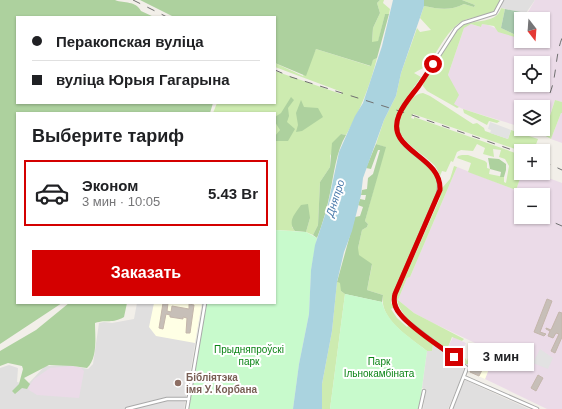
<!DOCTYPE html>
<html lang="ru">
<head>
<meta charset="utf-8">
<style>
	:root { --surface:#fff; --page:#f2f2f2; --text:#202124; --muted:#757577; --line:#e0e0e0; --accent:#d40000 }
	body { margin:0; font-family:Helvetica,sans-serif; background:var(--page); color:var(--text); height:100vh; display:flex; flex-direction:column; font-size:15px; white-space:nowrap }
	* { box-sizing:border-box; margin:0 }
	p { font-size:13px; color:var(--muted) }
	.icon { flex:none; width:22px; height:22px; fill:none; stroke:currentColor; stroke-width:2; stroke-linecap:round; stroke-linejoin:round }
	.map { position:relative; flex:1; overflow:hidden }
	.sheet { position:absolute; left:16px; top:112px; width:260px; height:192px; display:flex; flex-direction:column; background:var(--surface); border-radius:0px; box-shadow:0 1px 3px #0004 }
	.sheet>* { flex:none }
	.top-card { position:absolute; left:16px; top:16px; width:260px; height:88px; border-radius:0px; box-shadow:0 1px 3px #0004; display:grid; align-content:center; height:88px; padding:0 16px; background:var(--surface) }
	.needle { width:26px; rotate:163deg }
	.controls { position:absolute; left:514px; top:12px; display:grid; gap:8px }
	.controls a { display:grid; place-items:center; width:36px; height:36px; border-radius:0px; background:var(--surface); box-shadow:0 1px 3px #0004; font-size:20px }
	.end { position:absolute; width:18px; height:18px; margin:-9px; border:5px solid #d40000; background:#fff; box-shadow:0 0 0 2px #fff }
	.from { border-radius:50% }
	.bubble { position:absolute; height:28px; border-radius:0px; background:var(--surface); box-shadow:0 1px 3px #0004; font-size:13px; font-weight:700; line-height:28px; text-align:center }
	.top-card b { display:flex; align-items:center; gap:14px; height:38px; font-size:15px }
	.top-card b+b { border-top:1px solid var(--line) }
	.top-card i { width:10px; height:10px; background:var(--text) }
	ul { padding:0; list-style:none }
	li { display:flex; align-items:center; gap:12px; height:66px; margin:0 8px 6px; padding:0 8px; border:2px solid transparent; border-radius:0px }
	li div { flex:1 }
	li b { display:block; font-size:15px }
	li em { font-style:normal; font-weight:700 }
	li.selected { border-color:var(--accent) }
	li>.icon { width:36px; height:36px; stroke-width:1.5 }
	h2 { padding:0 16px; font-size:18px; line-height:48px }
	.cta { display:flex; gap:8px; margin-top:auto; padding:8px 16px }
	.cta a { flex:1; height:46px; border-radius:0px; background:var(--accent); color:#fff; font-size:16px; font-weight:700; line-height:46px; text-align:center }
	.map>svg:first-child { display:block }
	.residential { fill:#e0dfdf }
	.industrial { fill:#ebdbe8; fill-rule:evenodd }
	.education { fill:#ffffe5 }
	.grass { fill:#cdebb0 }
	.forest { fill:#add19e }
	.cemetery { fill:#aacbaf }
	.park { fill:#c8facc }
	.parking { fill:#e2e2e2 }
	.water { fill:#aad3df }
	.building { fill:#c7bfb8; stroke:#c4b6ab }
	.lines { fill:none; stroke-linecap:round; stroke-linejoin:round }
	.street-casing { stroke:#a9a9a9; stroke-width:4.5 }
	.street { stroke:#fff; stroke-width:2.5 }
	.rail { stroke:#707070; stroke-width:1; stroke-dasharray:8 8; stroke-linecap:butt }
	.route { stroke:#d40000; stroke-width:5 }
	.education-dot { fill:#8d6e63; stroke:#fff; stroke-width:1.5 }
	.labels { text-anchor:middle; stroke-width:4; stroke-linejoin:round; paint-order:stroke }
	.park-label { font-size:10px; fill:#0c8416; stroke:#fff }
	.education-label { font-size:10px; font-weight:bold; fill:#785e54; stroke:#fff; text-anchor:start }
	.water-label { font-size:11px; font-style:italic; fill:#4a7aab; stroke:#fff }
</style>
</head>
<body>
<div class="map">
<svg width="562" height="409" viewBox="0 0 562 409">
	<rect width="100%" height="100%" fill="#f2efe9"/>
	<path class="residential" d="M503,0h32l-9,13 -25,-5z
		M137,303h65l-18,106h-184v-41l9,-3 9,3 -1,14 10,3 18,-19 23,-1 20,4 5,-5 6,-41 5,-1 8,1 22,-4z
		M433,344l30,23 1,5 -16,37h-25l3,-20 -4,-1 5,-37h5z
		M465,380l64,29h-77z"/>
	<path class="industrial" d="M535,0h27v102l-7,-2 -12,35 -17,-6h17v-22h-22v20l-58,-18 -9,-4 -6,-30 16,-47 3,-3 4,-1 10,3 1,-3 6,1 30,13 3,-10v13h22v-22h-19zM521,63h22v22h-22z
		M561,113h1v30l-11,-4z
		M457,167l59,23 6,-17h13l27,10v226h-15l-62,-30 9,-25v-2l-61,-29 -19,-10 -16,-13 9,-22 3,-1zM521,195h22v22h-22z
		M453,337l13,6 -6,12 -12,-8z
		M73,366l8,2 3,3 -5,27 -42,-3 -8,-5 -1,-2 6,-9 16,-11z"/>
	<path class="education" d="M154,303h48l-7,40 -39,-7 -7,-9z
		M481,347l13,5 1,2 -10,25 -15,-7z"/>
	<path class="grass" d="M380,0h4l-1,3 7,6 -1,5h-4l-7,28h-6l1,-14 7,-15 -3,-10z
		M462,0h38c-6,22 -24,13 -39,22 -14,8 -26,34 -36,48l-2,-2 -9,5 7,4c-7,11 -23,30 -25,42 -7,36 43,37 42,67 0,4 -2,8 -3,12l-43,98 -1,7 3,4 -3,2 6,9 10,9 2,-2 24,19 -1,7h-5c-17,-14 -48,-31 -44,-56l-16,-5 5,-25 -14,-10v-7l4,-18 5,-3 1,-3 -3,-3 20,-74 -9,-3 8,-24 12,-24 5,-23 16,-45 3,4 11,-2 -11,-12 4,-12c15,3 26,5 40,-2l10,3 1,-2z
		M501,8l4,1 -4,19 17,8v2l-20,-6 -4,-6 -12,-2 -1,3 -10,-3 -7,4 -16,47 11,20 -5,9 5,3 -2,1 -30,-17 -4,-5 1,-6c8,-12 28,-49 40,-55 12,-6 33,-1 37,-17z
		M316,49l54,17 3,-6 4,-2c-7,28 -17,53 -31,77l-5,-1 -11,22v11l-10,15 -2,43 -5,10 -7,-3 4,-14 -18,9 3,4 -20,-1v-117h-62l4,-10h58v-32l66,23 1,-2 -67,-25v-4l28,13z
		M423,93l7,3 43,28 4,-1 7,5 1,3 23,8 3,-9 27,9 -4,11 -7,-3 -1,4h-5l-108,-37 -2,4 3,1v-2l107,38v8h-6l6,4v6h1l-6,17 -48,-18 3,-9 -14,-5 1,-2 4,-1h6l17,6 2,2v5l3,1 -1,5 15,3v5l2,1 3,-17 -4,-7 -6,-2 2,-7 -8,-1 1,8 -11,-3 2,-6 -8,-4 -4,7 -12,-1 -4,2 -4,10 -2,-1 -5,11 -4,-1 -2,5c-2,-5 -4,-10 -8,-13 -17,-16 -48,-28 -26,-57 4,-6 9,-12 17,-13z
		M555,100l7,2v11h-1l-10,26 -7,-4z
		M463,109l37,12 -3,2 -8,-2 -2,4 -23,-12z
		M454,166l3,1 -47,110 -3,1 -9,22 16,13 50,26 -2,2 -10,-4 -4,10 7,5 -2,2c-17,-13 -58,-36 -56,-59l43,-97 2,-10 8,-9z
		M337,282l4,1v8l4,3 -15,115h-8v-25l10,-53z
		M473,343l8,4 -4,8 -4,-1 -5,10h-3l-8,-7 -1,-4 8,3 3,5z"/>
	<path class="forest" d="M0,0h115c10,4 20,0 26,11l13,6h-137v86h196l-3,10h-193v190h45l-62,41z
		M140,0h240l-3,3 3,10 -7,15 -1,14 6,-1 7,-27h4l-12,44 -4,2 -2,6 -55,-17 -10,27 -31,-13v-46h-101z
		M424,0h38l13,5 -1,2 -10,-3c-14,7 -25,5 -40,2z
		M291,97l3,3 -6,8 1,8 -2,6 8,7 -7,12h-13v-5l5,-6 -5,-8v-5l6,-4z
		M301,100l3,7 14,1 5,9 -21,14 -6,1 2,-7 -2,-12z
		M341,134l5,1c-10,17 -12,39 -16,58 -3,15 -7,30 -13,45l-4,-3 5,-10 2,-43 10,-15 2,-24z
		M376,144l10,3 -21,74 3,3 -1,3 -5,3 -4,18 1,7 13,9 -5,26 16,5 -1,7 -37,-8 -4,-3 -1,-8 -3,-1 18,-65 5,-1 3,-9 -5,-2 2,-6 5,1 1,-5h-5l1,-5 5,-1 1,-11 5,-4 7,-24h-2l-7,19 -5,-1z
		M488,158l11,1 7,5v6l-2,7h-4l1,-5 -11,-3z
		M308,204l2,14 -4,14 -11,-1c-8,-10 0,-17 6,-26z
		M69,303h58l-3,14c-12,7 -17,2 -29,6 0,13 3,35 -8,45l-14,-2 -24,-1 -25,13 6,6 -3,5 -5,-1 -7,6 -3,-3 7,-7 4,-15 -1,-3 -14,-3 -8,3v-15l36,-21z"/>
	<path class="cemetery" d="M505,9l21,4 -2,6h-3v9l-3,8 -17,-8z"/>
	<path class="park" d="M275,230l31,2 11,6 -6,32 -2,44 -10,50 -6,45h-104l17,-106h69z
		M345,294l37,8c5,22 29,36 45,49l-8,58h-89z"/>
	<path class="parking" d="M490,122l21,8 -3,9 -18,-6 1,-3 -3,-1z
		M540,349l13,9 -5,11 -15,-6z"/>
	<path class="water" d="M393,0h31v6l-23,67 -5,23 -12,24 -21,58 -2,17 -9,36 -8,21 -7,30 -5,49 -10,53v25h-29l6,-45 10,-50 2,-44 4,-25 12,-36 12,-57 16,-36 8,-13 19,-57z"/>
	<path class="building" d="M547,299l5,2 -12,31 6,2 -2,2 -10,-4z
		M163,303h5l-1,8 4,1 1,-6 17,3v-5l5,1 -4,28h-4l1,-15 -4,-1v2l-13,-2v-2l-4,-1 -3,15 -4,-1z
		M559,312l3,1v24l-7,16 -4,-2 8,-17 -3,-1 -3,5 -5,-2 2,-5 -4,-2v-1l5,2z
		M481,348l4,2 -3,6 2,1 -7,11 5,2 -3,6 -9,-4z
		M538,375l5,3 -7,13 -5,-3z"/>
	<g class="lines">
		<g class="street-casing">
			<path id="street" d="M464,377l73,32
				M127,409l40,-10h22
				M187,409l18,-106
				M420,409l4,-18
				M451,409l16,-41 -63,-49c-7,-8 -11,-15 -9,-25l43,-100c10,-36 -45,-38 -41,-72 2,-14 14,-25 22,-37 13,-18 25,-37 37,-56l7,-6 32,-10 7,-13"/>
		</g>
		<use href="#street" class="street"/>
		<path class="rail" d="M133,0l34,17
			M275,70l16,7 121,38 109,38
			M550,93c7,-18 5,-37 12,-55
			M543,161l19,9
			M541,217l21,9"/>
	</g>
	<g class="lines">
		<path class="route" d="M433,64c-5,8 -10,16 -15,23 -7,9 -15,18 -19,28 -15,36 43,40 41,75l-45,104c-2,7 0,14 5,20 13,16 37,30 54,43"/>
	</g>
	<circle class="education-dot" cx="178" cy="383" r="4"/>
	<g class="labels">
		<g class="park-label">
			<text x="249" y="353">Прыдняпроўскі<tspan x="249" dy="12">парк</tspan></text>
			<text x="379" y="365">Парк<tspan x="379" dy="12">Ільнокамбіната</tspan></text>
		</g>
		<g class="education-label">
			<text x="186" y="381">Бібліятэка<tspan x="186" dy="12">імя У. Корбана</tspan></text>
		</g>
		<g class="water-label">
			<text transform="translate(335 198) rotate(-72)" y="4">Дняпро</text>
		</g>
	</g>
</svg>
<div class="controls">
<a><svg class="needle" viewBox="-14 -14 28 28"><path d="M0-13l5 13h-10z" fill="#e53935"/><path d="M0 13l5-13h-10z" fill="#757577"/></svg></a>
<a><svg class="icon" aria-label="locate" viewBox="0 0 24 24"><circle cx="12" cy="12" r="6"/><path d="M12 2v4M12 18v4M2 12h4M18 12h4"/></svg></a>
<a><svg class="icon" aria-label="layers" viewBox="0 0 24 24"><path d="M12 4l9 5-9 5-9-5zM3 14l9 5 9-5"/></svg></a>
<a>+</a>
<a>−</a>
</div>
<i class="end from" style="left:433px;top:64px"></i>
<i class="end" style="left:454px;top:357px"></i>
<div class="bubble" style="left:468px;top:343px;width:66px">3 мин</div>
<div class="top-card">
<b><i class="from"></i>Перакопская вуліца</b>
<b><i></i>вуліца Юрыя Гагарына</b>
</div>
<section class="sheet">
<h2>Выберите тариф</h2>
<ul>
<li class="selected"><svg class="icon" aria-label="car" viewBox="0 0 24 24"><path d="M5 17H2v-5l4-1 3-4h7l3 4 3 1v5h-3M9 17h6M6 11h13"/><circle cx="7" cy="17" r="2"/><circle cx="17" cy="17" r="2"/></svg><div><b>Эконом</b><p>3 мин · 10:05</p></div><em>5.43 Br</em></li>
</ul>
<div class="cta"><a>Заказать</a></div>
</section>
</div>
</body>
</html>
